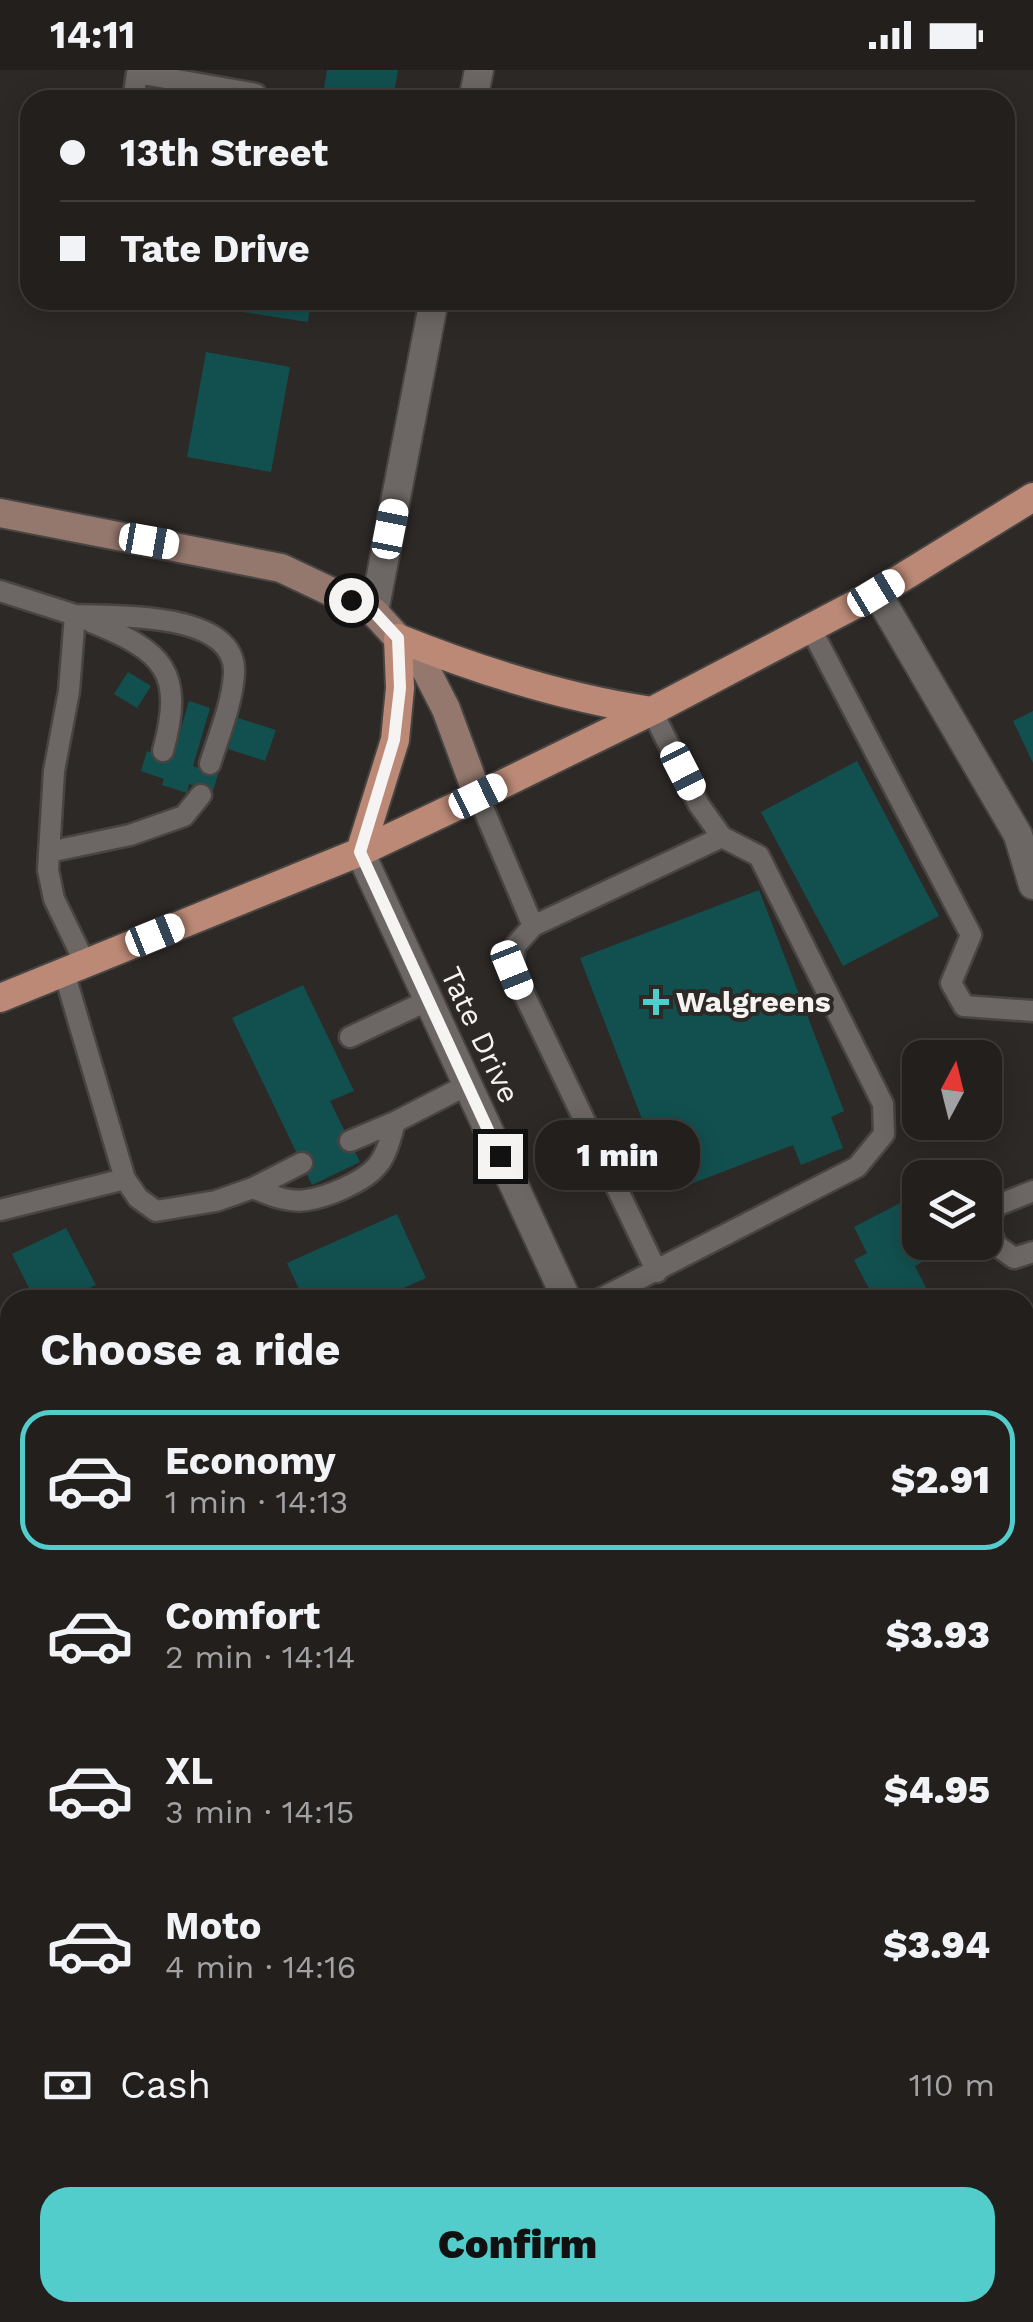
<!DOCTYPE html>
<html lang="en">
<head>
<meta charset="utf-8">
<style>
	:root { --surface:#221f1d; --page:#2a2726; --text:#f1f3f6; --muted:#a2a2a4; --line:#3f3d3b; --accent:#53cdcb }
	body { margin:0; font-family:"Work Sans",sans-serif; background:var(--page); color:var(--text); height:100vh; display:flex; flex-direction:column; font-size:38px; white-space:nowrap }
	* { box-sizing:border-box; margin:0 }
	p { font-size:32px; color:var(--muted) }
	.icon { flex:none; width:55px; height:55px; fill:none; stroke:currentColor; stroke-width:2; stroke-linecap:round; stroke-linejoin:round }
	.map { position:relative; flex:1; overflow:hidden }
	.panel { position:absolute; left:0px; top:1220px; width:1035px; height:1032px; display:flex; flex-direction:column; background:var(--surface); border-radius:30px 30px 0 0; box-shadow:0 5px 25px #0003,0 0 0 2px var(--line) }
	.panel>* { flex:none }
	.top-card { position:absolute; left:20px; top:20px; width:995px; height:220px; border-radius:30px; box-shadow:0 5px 25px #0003,0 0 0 2px var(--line); display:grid; align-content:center; height:220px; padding:0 40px; background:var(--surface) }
	.needle { width:65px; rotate:7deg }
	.fabs { position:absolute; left:902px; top:970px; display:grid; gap:20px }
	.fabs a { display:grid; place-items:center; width:100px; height:100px; border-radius:20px; background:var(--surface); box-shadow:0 5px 25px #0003,0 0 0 2px var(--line); font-size:50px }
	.end { position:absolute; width:45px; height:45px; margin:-22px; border:12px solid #f6f4f2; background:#111; box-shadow:0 0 0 5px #111 }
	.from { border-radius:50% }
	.bubble { position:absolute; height:70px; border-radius:30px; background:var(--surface); box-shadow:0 5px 25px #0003,0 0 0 2px var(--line); font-size:32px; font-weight:800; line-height:70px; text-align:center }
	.car { position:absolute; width:30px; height:60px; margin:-30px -15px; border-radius:12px; box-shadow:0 0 8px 2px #0007; background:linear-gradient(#fff 24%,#345 0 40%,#fff 0 76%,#345 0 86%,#fff 0) }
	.top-card b { display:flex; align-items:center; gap:35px; height:95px; font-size:38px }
	.top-card b+b { border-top:2px solid var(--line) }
	.top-card i { width:25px; height:25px; background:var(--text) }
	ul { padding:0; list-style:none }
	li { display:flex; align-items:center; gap:30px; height:140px; margin:0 20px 15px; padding:0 20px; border:5px solid transparent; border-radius:30px }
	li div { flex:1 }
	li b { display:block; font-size:38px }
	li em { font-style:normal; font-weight:800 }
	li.active { border-color:var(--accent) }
	li>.icon { width:90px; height:90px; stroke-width:1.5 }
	h2 { padding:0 40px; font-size:45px; line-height:120px }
	.pay { display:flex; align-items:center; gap:25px; height:110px; padding:0 40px; font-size:38px }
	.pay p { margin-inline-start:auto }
	.cta { display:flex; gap:20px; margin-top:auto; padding:20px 40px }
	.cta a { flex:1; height:115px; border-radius:30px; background:var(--accent); color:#111; font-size:40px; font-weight:800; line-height:115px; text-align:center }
	.status { display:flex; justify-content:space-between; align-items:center; height:70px; padding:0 50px; background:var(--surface); direction:ltr }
	.status svg { height:28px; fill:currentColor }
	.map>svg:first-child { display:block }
	.building { fill:#12504f }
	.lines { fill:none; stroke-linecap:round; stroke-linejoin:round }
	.service-casing { stroke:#474442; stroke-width:25 }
	.minor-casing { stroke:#474442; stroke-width:32 }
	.tertiary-casing { stroke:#474442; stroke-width:32 }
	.secondary-casing { stroke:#474442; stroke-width:32 }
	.primary-casing { stroke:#474442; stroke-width:32 }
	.service { stroke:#6c6765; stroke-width:20 }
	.minor { stroke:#6c6765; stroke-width:28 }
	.tertiary { stroke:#6c6765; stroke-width:28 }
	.secondary { stroke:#94786e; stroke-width:28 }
	.primary { stroke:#bb8976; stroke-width:28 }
	.route { stroke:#f6f4f2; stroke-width:12 }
	.poi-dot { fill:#53cdcb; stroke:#2d2927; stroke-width:4 }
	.labels { text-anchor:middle; stroke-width:8; stroke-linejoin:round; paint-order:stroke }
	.poi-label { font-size:30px; font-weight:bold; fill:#f6f4f2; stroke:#2d2927; text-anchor:start }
	.street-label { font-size:30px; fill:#f6f4f2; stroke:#2d2927 }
</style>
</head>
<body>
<div class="status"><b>14:11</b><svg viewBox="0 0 49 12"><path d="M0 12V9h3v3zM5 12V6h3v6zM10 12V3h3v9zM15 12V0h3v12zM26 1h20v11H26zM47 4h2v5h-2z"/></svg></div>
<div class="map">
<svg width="1033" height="2252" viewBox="0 0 1033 2252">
	<rect width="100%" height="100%" fill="#2d2927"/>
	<path class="building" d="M327,0h71l-5,30h-71z
		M164,230h147l-3,22z
		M206,282l84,15 -19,105 -84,-15z
		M128,602l23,14 -14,22 -23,-14z
		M189,631l21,7 -17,58 25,8 -5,17 -24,-7 -2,9 -25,-8 2,-6 -23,-8 6,-20 25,8z
		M1033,641v52l-20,-42z
		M238,648l38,12 -11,31 -37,-12z
		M857,691l82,155 -96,50 -82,-154z
		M759,820l85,221 -13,6 12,31 -42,17 -8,-20 -123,47 -90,-234z
		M303,915l51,106 -24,10 30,61 -48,23 -80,-167z
		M904,1131l16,29v12h7l7,14 -19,10 17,34h-57l-21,-40 13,-7 -13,-26z
		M397,1144l29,64 -49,22h-73l-17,-37z
		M66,1158l30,57 -31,15h-30l-23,-46z
		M1025,2167l8,1v66l-8,-1z
		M10,2207v35h42l3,10h-55v-42z
		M75,2242h73l3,10h-73z
		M300,2242h55v1l-26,9h-26z"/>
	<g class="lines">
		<g class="service-casing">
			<path id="service" d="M133,30l4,-27 119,21 -1,6
				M0,521l75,24 -6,76 -15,80 -6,99 6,29 31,64
				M75,545c42,2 163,-4 159,59 -2,30 -15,61 -24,90
				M91,552c72,29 94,49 72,129
				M811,559l160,306 -20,48 13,23 69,5
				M478,726l55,130 -18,20 -3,23 145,303
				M49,782l81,-17 54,-19 17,-21
				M533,856l189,-89
				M64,902l61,207 13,19 18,13 60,-10 37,-13c17,7 35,15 54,12 20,-3 57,-18 70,-34 10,-11 14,-30 18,-44l72,-37
				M350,967l79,-37
				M350,1071l45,-19
				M253,1118l49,-25
				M1033,1121l-37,15 -8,18 8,21 18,13 19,-6
				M0,1140l125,-31
				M598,1230l259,-133 27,-33 -1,-30 -124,-248 -37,-19 -23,-32 -47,-94
				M0,1651l10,-4
				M0,1818l10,-4"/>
		</g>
		<g class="minor-casing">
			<path id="minor" d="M877,523l141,242 15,50
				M360,782l207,448
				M1025,2050l8,3
				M0,2156l10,-4"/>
		</g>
		<g class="tertiary-casing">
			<path id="tertiary" d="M473,30l6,-30
				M374,542l60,-312
				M0,1336l10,18
				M529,2242l6,10"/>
		</g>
		<g class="secondary-casing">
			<path id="secondary" d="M0,443l281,55 93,44 51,56 21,41 32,87"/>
		</g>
		<g class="primary-casing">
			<path id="primary" d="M360,782l35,-112 5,-52 -2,-50c82,33 166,60 254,73
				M0,928l360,-146 118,-56 174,-85 225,-118 156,-96"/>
		</g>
		<use href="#service" class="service"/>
		<use href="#minor" class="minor"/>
		<use href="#tertiary" class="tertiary"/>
		<use href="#secondary" class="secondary"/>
		<use href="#primary" class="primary"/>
	</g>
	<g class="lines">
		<path class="route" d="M351,530l23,12 24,26 2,50 -6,52 -34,112 140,304"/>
	</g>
	<path class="poi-dot" d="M651 917h10v10h10v10h-10v10h-10v-10h-10v-10h10z"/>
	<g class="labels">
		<g class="poi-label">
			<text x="676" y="942">Walgreens</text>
		</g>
		<g class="street-label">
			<text transform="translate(480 965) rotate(65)" y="10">Tate Drive</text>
		</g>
	</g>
</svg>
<div class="fabs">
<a><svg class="needle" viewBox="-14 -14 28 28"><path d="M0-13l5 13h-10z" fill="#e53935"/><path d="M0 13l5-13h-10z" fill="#a2a2a4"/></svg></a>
<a><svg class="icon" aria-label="layers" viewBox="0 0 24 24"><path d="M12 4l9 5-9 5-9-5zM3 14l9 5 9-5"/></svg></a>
</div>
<i class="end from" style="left:351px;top:530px"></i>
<i class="end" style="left:500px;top:1086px"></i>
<div class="bubble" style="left:535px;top:1050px;width:165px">1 min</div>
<i class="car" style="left:390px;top:459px;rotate:11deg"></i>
<i class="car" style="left:149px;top:471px;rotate:100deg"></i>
<i class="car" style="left:876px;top:523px;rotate:59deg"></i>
<i class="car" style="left:683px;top:701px;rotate:153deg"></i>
<i class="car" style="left:478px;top:726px;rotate:64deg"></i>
<i class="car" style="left:155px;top:865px;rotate:68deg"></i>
<i class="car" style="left:512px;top:900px;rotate:158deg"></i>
<div class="top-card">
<b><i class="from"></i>13th Street</b>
<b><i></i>Tate Drive</b>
</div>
<section class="panel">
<h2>Choose a ride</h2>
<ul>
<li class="active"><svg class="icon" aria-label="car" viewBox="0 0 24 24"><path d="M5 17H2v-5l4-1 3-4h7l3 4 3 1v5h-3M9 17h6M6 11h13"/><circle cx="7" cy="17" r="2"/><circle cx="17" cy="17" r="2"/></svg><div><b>Economy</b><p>1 min · 14:13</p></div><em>$2.91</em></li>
<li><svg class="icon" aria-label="car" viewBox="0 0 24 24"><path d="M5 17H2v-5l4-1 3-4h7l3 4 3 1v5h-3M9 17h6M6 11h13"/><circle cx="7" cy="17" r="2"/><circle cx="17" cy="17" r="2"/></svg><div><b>Comfort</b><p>2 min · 14:14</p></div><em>$3.93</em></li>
<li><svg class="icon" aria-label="car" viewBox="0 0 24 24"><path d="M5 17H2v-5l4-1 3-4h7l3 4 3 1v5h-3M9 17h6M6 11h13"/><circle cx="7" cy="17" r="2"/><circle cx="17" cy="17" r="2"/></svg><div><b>XL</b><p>3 min · 14:15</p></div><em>$4.95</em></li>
<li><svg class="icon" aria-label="car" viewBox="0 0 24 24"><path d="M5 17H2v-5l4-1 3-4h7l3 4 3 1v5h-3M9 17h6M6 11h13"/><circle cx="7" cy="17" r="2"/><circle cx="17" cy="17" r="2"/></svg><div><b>Moto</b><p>4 min · 14:16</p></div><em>$3.94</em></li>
</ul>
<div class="pay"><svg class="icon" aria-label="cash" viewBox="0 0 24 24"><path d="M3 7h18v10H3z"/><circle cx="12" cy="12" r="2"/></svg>Cash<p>110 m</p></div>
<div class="cta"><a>Confirm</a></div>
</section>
</div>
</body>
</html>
